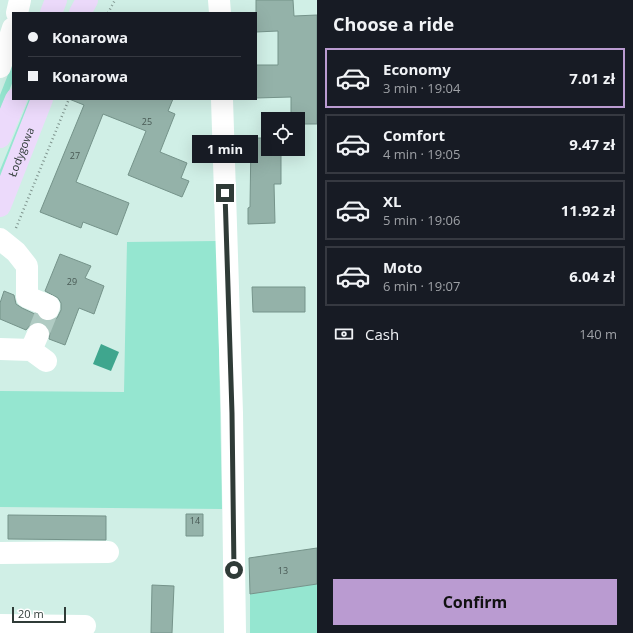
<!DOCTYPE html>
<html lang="en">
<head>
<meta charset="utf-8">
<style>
	:root { --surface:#171b24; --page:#242831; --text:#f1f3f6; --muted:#9ea1a6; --line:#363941; --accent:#ba9bd1 }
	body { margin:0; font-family:"Open Sans",sans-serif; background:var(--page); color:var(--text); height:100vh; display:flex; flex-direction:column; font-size:15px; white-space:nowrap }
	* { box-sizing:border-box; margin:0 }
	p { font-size:13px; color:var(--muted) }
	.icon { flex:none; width:22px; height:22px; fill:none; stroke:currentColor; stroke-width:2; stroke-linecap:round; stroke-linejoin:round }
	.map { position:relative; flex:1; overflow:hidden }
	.details { display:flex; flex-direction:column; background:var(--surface); width:316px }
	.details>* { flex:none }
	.top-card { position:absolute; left:12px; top:12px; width:245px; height:88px; border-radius:0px; box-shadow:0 4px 16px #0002; display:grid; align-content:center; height:88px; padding:0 16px; background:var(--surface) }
	.controls { position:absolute; left:261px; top:112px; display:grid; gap:8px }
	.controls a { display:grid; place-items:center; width:44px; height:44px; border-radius:0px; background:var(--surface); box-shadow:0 4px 16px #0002; font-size:20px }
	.scale { position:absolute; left:12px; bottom:10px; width:54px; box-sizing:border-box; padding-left:4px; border:2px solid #2f3b37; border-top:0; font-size:11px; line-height:14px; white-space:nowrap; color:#2f3b37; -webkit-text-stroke:3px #fff; paint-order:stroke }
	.end { position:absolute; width:18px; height:18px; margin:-9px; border:5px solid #2f3b37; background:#fff; box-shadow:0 0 0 2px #fff }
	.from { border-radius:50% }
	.bubble { position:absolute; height:28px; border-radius:0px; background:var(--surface); box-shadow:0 4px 16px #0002; font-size:13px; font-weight:700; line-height:28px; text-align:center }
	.top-card b { display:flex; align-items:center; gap:14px; height:38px; font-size:15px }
	.top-card b+b { border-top:1px solid var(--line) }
	.top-card i { width:10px; height:10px; background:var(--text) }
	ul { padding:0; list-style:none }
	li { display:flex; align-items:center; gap:12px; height:60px; margin:0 8px 6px; padding:0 8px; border:2px solid var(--line); border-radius:0px }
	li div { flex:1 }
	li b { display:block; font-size:15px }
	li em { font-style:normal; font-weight:700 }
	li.active { border-color:var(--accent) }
	li>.icon { width:36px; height:36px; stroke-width:1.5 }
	h2 { padding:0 16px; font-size:18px; line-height:48px }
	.pay { display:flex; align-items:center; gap:10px; height:44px; padding:0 16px; font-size:15px }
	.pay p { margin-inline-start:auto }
	.cta { display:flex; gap:8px; margin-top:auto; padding:8px 16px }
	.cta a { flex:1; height:46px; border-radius:0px; background:var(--accent); color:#111; font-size:16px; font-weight:700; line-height:46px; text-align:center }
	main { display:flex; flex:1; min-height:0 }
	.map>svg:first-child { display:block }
	.green { fill:#95e6d0 }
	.water { fill:#3fa68e }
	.building { fill:#94b2a9; stroke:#75938a }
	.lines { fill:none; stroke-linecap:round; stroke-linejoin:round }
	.minor-tunnel { stroke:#b0cbc3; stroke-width:22; stroke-dasharray:22 11; stroke-linecap:butt }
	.path { stroke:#7f948e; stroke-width:2.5; stroke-dasharray:1 3; stroke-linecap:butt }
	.minor { stroke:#fff; stroke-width:22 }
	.major { stroke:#ecdafb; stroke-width:22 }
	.route { stroke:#2f3b37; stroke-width:5 }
	.labels { text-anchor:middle; stroke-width:3; stroke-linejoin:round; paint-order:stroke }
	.number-label { font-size:9px; fill:#485954 }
	.street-label { font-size:11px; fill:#2f3b37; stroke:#fff }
</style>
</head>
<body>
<main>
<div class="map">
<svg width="317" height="633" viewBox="0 0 317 633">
	<rect width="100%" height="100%" fill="#d0efe6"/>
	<path class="green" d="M13,62v19l-13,32v-18z
		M29,99h3l-32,81v-10z
		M217,241l5,268 -222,-2v-116l124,1 3,-150z
		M317,584v49h-67v-39z"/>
	<path class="water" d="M101,344l18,8 -8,19 -18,-7z"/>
	<path class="building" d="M256,0h37l1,16 23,-1v109h-19v-5h-7v-22l-35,1v-33h22v-34l-22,1z
		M69,99h104l-5,12 7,3 -15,38 27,11 -6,15 8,3 -7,16 -54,-22 18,-44 -43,-17 -27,68 53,21 -12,32 -34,-13 -2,6 -41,-16 44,-107z
		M251,138h17v11h13v35h-7l1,39 -27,1v-16l2,-1z
		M60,254l31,12 -6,12 19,8 -10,28 -15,-6 -14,37 -16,-6 1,-6 -2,-6 -5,-5h-6l-6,2 -5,6 -26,-11v-16l4,-12 10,4 2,9 6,4 15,7 7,6h7l6,-3 4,-8v-7l-3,-5 -13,-7z
		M252,287h53v25h-52z
		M186,514h17v22h-17z
		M8,515l98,1v24l-98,-1z
		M317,548v36l-67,10 -1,-36z
		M152,585l22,1 -2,47h-21z"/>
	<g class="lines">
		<path class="minor-tunnel" d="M38,334l10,-25"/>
		<path class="path" d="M108,13l7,-13
			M16,228l53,-129"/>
		<path class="minor" d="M219,0l1,13
			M17,13l3,-13
			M0,67l13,-39
			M222,99l10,314 3,220
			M0,239l16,13 11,14v31l22,9 -1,3
			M0,349l31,1 7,-16
			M31,350l15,11
			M0,553l108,-1
			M0,625l85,1"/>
		<g class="major">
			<path d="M51,13l5,-13"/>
			<path d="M80,13l7,-13"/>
			<path d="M0,137l16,-38"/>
			<path id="s1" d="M0,206l42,-107"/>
		</g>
	</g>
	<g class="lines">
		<path class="route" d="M225,193l7,220 2,157"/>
	</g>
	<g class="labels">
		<g class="number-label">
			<text x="147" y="125">25</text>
			<text x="75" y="159">27</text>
			<text x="72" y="285">29</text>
			<text x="195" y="524">14</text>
			<text x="283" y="574">13</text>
		</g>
		<g class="street-label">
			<text dy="4" stroke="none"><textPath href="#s1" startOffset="58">Łodygowa</textPath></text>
		</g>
	</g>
</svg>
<div class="controls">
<a><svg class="icon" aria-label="locate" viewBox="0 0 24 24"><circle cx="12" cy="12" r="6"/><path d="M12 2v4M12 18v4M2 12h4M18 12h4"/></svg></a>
</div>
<div class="scale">20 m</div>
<i class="end from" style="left:234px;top:570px"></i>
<i class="end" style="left:225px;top:193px"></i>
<div class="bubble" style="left:192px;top:135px;width:66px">1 min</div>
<div class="top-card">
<b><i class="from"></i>Konarowa</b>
<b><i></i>Konarowa</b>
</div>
</div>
<section class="details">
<h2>Choose a ride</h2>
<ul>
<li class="active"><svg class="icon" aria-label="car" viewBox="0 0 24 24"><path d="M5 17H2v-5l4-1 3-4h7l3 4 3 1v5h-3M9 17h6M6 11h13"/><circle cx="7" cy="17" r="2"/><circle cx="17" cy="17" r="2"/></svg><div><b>Economy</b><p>3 min · 19:04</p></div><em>7.01 zł</em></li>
<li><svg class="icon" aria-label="car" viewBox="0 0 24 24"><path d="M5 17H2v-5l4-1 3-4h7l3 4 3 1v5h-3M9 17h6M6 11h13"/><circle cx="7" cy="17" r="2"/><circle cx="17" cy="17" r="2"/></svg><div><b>Comfort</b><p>4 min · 19:05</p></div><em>9.47 zł</em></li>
<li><svg class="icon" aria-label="car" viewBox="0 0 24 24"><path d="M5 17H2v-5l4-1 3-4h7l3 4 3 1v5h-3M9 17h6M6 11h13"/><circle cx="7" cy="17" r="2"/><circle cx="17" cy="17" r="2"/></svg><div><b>XL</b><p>5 min · 19:06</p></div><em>11.92 zł</em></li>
<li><svg class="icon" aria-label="car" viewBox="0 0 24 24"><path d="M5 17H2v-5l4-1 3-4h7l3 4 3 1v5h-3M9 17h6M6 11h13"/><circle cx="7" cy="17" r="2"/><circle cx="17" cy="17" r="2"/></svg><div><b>Moto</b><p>6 min · 19:07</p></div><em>6.04 zł</em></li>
</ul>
<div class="pay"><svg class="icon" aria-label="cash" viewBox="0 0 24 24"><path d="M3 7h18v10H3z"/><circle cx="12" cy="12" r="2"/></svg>Cash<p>140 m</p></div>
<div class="cta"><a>Confirm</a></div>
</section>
</main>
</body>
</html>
